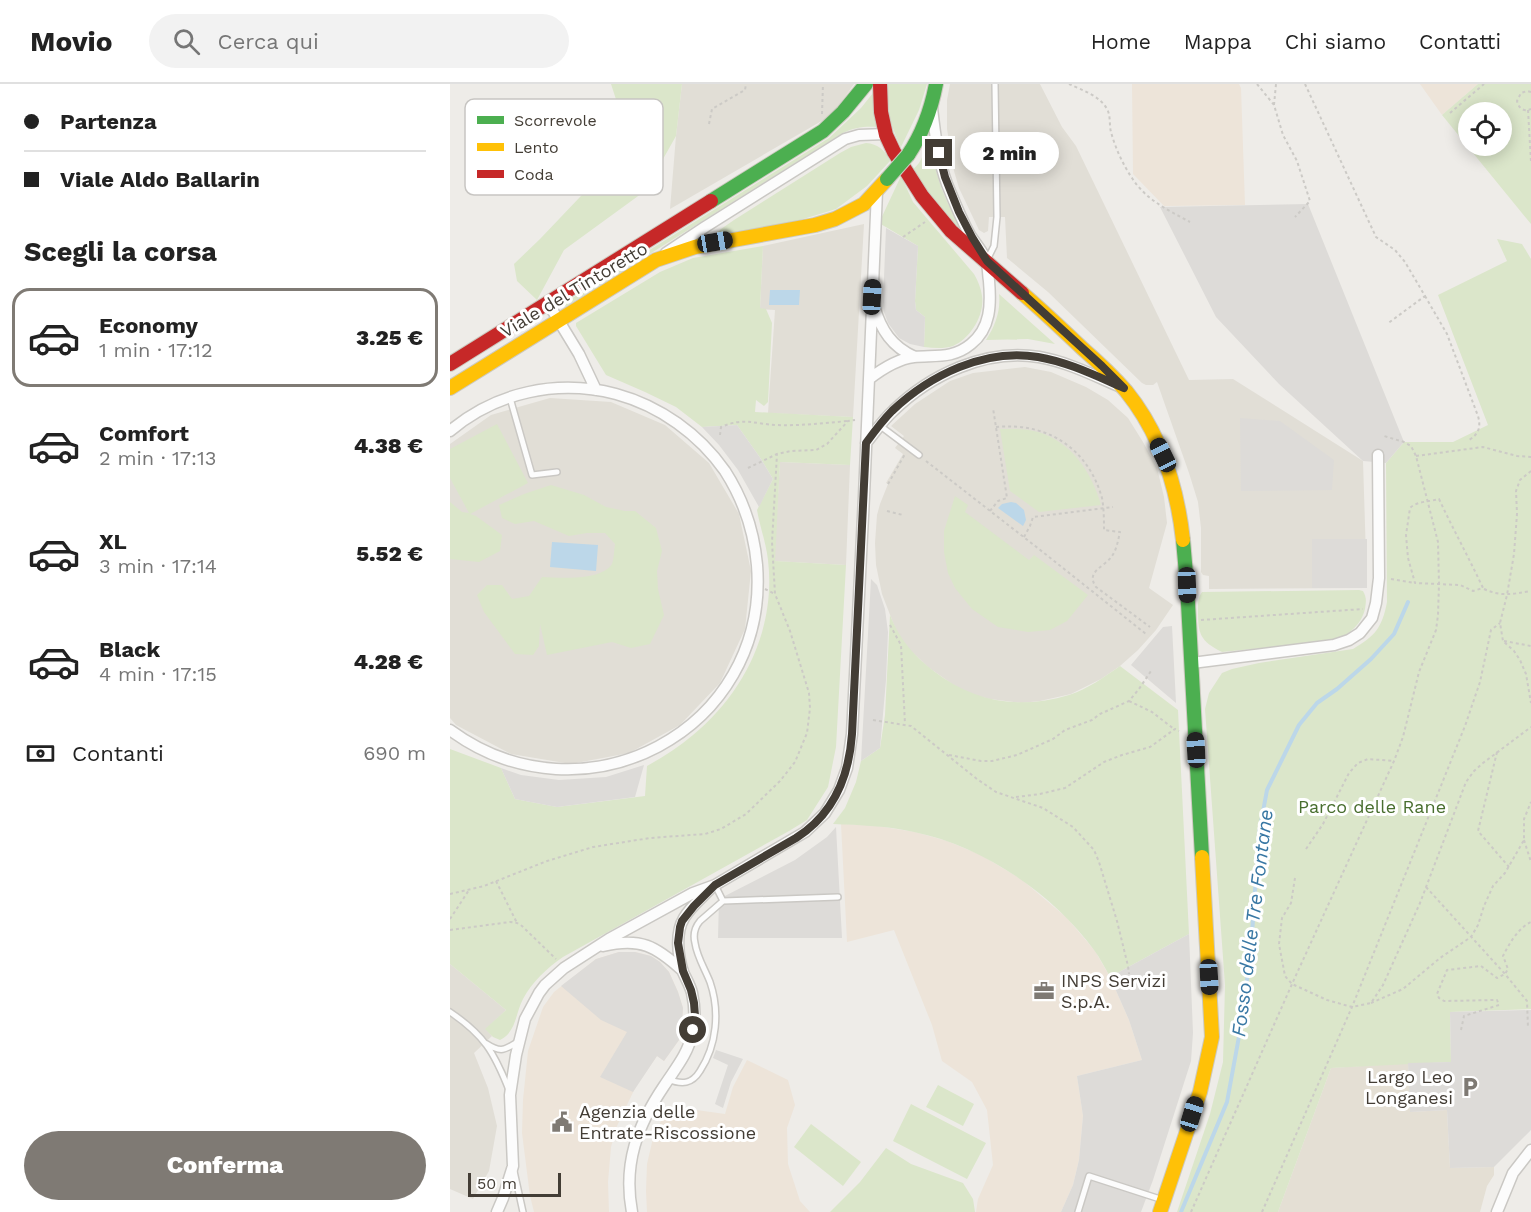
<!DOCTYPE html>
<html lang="it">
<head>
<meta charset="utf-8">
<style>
	:root { --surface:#fff; --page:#f2f2f2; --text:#222; --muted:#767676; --line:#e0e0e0; --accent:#7f7a74 }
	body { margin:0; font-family:"Work Sans",sans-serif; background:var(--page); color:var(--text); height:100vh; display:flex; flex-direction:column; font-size:22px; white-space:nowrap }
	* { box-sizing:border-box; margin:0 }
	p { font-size:20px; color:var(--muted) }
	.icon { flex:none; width:33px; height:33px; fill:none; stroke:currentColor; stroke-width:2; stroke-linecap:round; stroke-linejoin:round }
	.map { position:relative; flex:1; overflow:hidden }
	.drawer { display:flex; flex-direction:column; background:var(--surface); width:450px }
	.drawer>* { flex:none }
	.hud { display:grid; align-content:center; height:132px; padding:0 24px; background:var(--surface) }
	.tools { position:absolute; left:1008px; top:18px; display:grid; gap:12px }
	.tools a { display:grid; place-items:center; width:54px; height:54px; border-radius:50%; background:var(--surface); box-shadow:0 3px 15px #0003; font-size:30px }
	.scale { position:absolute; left:18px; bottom:15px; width:93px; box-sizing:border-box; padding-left:6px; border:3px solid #433d35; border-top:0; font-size:16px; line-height:21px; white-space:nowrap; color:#433d35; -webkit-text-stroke:4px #fff; paint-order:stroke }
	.end { position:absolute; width:27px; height:27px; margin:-14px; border:8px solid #433d35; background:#fff; box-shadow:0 0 0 3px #fff }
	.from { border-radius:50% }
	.bubble { position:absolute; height:42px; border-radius:21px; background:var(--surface); box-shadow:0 3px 15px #0003; font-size:20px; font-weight:800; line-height:42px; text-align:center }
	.car { position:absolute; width:18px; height:36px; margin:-18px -9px; border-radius:8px; box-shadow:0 0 4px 2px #0007; background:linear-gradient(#222 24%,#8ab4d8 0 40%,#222 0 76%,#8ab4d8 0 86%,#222 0) }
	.hud b { display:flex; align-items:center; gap:21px; height:57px; font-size:22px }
	.hud b+b { border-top:2px solid var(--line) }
	.hud i { width:15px; height:15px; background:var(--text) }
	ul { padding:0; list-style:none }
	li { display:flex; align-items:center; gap:18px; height:99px; margin:0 12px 9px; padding:0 12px; border:3px solid transparent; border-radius:18px }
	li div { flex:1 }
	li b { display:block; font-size:22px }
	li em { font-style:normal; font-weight:800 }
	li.active { border-color:var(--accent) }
	li>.icon { width:54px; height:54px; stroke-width:1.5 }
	h2 { padding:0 24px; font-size:27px; line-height:72px }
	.pay { display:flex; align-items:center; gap:15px; height:66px; padding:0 24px; font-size:22px }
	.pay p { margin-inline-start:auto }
	.button { display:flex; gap:12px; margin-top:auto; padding:12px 24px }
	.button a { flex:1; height:69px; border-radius:36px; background:var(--accent); color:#fff; font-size:24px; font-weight:800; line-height:69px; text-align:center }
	header { display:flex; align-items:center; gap:36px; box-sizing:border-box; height:84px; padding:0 30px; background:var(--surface); border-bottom:2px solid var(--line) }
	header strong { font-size:28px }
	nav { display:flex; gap:33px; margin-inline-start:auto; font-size:21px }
	.search { width:420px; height:54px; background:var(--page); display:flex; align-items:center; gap:15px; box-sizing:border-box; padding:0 21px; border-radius:33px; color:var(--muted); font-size:22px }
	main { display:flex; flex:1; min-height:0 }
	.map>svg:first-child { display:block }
	.residential { fill:#e1ded6 }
	.commercial { fill:#ede4d9 }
	.education { fill:#e4dfd4 }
	.green { fill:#dbe6ca; fill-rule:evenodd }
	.parking { fill:#dddbd8 }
	.water { fill:#bcd7e9 }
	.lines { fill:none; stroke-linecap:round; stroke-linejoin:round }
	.stream { stroke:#bcd7e9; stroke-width:4 }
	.lane-casing { stroke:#cac8c4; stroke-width:8 }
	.street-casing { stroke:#cac8c4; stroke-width:13 }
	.fast-casing { stroke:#ccc9bf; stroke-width:16 }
	.slow-casing { stroke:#ccc9bf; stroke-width:16 }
	.jam-casing { stroke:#ccc9bf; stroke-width:16 }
	.path { stroke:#cccac6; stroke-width:2; stroke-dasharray:3 3; stroke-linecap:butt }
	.lane { stroke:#fcfcfc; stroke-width:5 }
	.street { stroke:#fcfcfc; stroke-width:10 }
	.fast { stroke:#4caf50; stroke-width:14 }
	.slow { stroke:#ffc107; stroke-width:14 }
	.jam { stroke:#c62828; stroke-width:14 }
	.fast-bridge-casing { stroke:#ccc9bf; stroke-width:16; stroke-linecap:butt }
	.fast-bridge { stroke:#4caf50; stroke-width:14 }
	.route { stroke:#433d35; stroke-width:8 }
	.labels { text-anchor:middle; stroke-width:6; stroke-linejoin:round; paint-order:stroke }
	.street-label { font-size:18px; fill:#433d35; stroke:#fff }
	.park-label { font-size:18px; fill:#486e2e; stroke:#fff }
	.poi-label { font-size:18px; fill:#433d35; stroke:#fff; text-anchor:start }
	.water-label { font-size:20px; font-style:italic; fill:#3978a4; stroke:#fff }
	.key { fill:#fff; stroke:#c7c5c2; stroke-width:1.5 }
	.key-label { font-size:16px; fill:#433d35 }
</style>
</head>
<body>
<header>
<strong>Movio</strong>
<div class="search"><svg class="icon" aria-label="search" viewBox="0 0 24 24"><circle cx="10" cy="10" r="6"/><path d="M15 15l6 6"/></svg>Cerca qui</div>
<nav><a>Home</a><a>Mappa</a><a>Chi siamo</a><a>Contatti</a></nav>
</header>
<main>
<section class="drawer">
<div class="hud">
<b><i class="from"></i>Partenza</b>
<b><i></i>Viale Aldo Ballarin</b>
</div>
<h2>Scegli la corsa</h2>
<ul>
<li class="active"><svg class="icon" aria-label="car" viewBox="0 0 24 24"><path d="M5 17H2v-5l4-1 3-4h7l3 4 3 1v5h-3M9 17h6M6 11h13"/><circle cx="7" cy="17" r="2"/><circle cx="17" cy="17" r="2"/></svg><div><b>Economy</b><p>1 min · 17:12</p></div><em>3.25 €</em></li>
<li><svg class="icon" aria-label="car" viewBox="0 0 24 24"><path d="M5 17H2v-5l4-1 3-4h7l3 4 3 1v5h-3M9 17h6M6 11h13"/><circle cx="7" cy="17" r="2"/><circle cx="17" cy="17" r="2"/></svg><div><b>Comfort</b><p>2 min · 17:13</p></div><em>4.38 €</em></li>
<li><svg class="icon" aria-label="car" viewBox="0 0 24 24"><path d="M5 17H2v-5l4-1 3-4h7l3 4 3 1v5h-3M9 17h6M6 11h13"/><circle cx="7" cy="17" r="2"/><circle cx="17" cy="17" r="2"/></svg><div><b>XL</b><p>3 min · 17:14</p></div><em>5.52 €</em></li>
<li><svg class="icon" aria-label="car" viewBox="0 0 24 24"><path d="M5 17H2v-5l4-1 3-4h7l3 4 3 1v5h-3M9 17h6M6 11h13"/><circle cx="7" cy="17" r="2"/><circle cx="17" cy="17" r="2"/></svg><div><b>Black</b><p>4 min · 17:15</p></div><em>4.28 €</em></li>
</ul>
<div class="pay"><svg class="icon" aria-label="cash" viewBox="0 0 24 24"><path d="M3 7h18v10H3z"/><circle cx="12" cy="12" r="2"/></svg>Contanti<p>690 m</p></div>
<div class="button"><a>Conferma</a></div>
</section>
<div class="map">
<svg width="1081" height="1128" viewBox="0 0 1081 1128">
	<rect width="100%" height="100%" fill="#eeece8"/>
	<path class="residential" d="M232,0h172l-22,31 -162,94 6,-73z
		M500,0h90l22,43 14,19 113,234 44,-1 130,82 4,127 -158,1v-13l-6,-1 -2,-3v-44l-3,-26 -9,-29 -32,-91 -4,3h-7l-4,-2 -94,-91 -41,-34 -2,-41h-16l-1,14 -4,2 -5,-3 -20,-42 -5,-17 -7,-42v-29z
		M414,140l-11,193 -85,-4 7,-103 -15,-1 3,-63z
		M575,283l26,5 35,15 22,13 20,18 15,24 14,26 7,29 3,26 -18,65 24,17 -17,25 -18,20 -18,16 -19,13 -30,15 -31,7 -19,2 -31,-4 -16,-4 -19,-9 -27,-19 -20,-19 -8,-11 -6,-12 -12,-31 -6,-29 -1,-22 2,-28 3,-11 8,-20 -2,-1 17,-29 -8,-6 9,-12 -13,-10 24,-22 35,-23 23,-8z
		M100,314l61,4 54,23 44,38 30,51 12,57 -6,58 -25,54 -40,42 -51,28 -58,11 -60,-10 -55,-29 -6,-7v-274l41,-29z
		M330,378l70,3 -4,100 -72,-4z
		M0,880l56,46 -20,19 6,7 -18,17 14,35 9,38 -8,45 -16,28 -23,-10z"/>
	<path class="commercial" d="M682,0h107l2,4 4,117 -81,1 -31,-32z
		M970,0h58l-36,31z
		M391,740l30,1 44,7 32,9 34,14 40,24 46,39 28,33 15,26 19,43 13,40 -65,16 6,40 -4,44 -6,25 -12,27h-85l2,-13 15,-34 -6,-55 -15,-28 -30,-21 -10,-36 -38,-95 -47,12z
		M169,868h16l16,4 9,6 9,10 9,20 5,16 -1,14 -3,18 -15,21 -7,-5 -21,30 -19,40 -6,21 -3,35 1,30h-75l-4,-16 -8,-63 1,-33 5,-49 15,-44 11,-15 42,-33z
		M297,976l41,20 7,25 -8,23 1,36 12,37 10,11h-163l-1,-21 1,-27 6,-26 15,-32 57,8 8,-27z"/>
	<path class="education" d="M958,979l2,49 37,-2 3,58 44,-1v8l-7,11 -7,26h-202l53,-144z"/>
	<path class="green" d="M161,0h71l-6,52 -31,55 -81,59 -27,50 -20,-19 -3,-17 26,-25 79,-83 6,-29z
		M437,0h40l-8,26 -18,37c-11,-21 -14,-40 -14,-63z
		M1028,0h53v140l-89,-109zM1052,28v34h-34v-34z
		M423,9l5,34c-13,-1 -23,0 -35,6l-278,174 -2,-3 266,-166 32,-30z
		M480,56c5,37 15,61 34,93l-2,1 -22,-25 -28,-39c13,-10 10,-19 18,-30z
		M416,59c12,1 19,7 24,18l-23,25 -31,23 -49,15 -43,8 -27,1 4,-4 13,-9 106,-67 11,-6z
		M451,92l12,26 61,72c4,7 7,14 8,22 3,19 -12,43 -29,50 -9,3 -19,2 -29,1l1,-30 -9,-7 -1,-9 3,-55 -39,-23z
		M1047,155l25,5 9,15v750l-81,3 1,50 -120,6 -53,144h-101l33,-98 13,-52 2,-77 -20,-276 4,-16 13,-20 10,-4 27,-6 94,-14c22,-13 29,-21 34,-47l-1,-139 18,-21h49l35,-17 -50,-130 69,-34z
		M313,162l-3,62 6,1 6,14 -4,79 -4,4 -8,-6 -1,12 98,5 -3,48 -70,-3 -5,99 71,4 -10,182 -8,40 -21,33 -18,11 -226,126c-16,11 -31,25 -40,42 -8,15 -6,32 -23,41l-7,-3 -8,-8 21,-19 -56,-46v-215l51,19 14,31 42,8 88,-11 2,-30c16,-9 32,-19 46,-31 52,-43 83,-107 75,-175 -2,-17 -8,-33 -11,-50l16,-31 -12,-20 -24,-34 -35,2 -26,-20 -31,-15 -39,-17 -30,-49v-3l84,-51 33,-14z
		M549,210l56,50 -27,-5 -42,1c9,-14 15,-29 13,-46z
		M47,340l31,59 -58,31 6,2 26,19 -2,16 -21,11 -29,-3v-57l12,10 7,1 -19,-35v-29z
		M550,345c13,0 26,-1 38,3 34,10 54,41 63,73l-62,7 -29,-21z
		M101,401l33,10 22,12 19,4h10l21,17 6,23 -5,20 1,18 6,26 -14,29 -19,4 -19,-6 -65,13 -7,-31 -1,22 -6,9 -18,-1 -31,-42 -7,-17 10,-10h15l10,14 17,-3 13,-19c18,1 59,4 70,-13 2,-5 2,-14 3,-20l-10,-11h-18l-18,3 -35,-15 -19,3 -13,-6 -3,-13 25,-11z
		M505,412l13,9 -3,7 64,48 5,-5 54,40 -21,26 -17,9 -22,2 -30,-5 -26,-18 -17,-21 -7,-15 -4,-21v-21z
		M909,506l4,1c4,7 3,11 2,18 -4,17 -18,27 -33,32l-110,11c-22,-11 -24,-18 -24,-42 0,-7 0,-12 4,-18z
		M440,531c10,25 23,40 45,57 39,30 85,38 134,23 19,-6 35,-18 51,-29l58,44 11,224 -79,43c-5,-9 -10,-19 -16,-27 -41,-56 -111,-104 -180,-118 -27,-6 -54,-7 -81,-8l12,-16 11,-26 5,-21 19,-13 5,-33z
		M488,1001l36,19 -11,22 -37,-19z
		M461,1020l75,39 -19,36 -74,-38z
		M361,1040l50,38 -18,24 -49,-39z
		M436,1064l25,16 52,19 10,16 2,13h-145l30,-30z"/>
	<path class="parking" d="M858,120l96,238 -18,21 -23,-2 -84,-77 -63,-67 -56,-110z
		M436,144l32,18 -3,55 1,9 9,7 -1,30 -14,-3 -11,-6 -11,-15 -4,-11 -1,-10z
		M790,334l40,3 54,39 -2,30 -91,1z
		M287,341l24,34 12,20 -14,28 -21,-37 -19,-25 -17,-18z
		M862,455h55v49h-55z
		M421,495l6,6 8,24 3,23 -2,48 -6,68 -19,13z
		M722,542l4,77 -45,-38 32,-38z
		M194,681l-9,32 -78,10 -42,-8 -14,-31 20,7 38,5 47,-3z
		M386,743l6,111h-124l1,-39 76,-39 32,-23z
		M739,850l4,99 -2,28 -38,119 -12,32h-80l12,-27 6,-25 4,-44 -6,-40 65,-16 -13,-40 -19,-43z
		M169,868h16l16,4 9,6 9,10 9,20 5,16 -1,14 -3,18 -15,21 -7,-5 -24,36 -33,-15 27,-45 -26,-12 -40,-34 35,-27z
		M1081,926v120l-37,37 -44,1 -3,-58 -37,2 -2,-49 43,-1 -1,-50z
		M266,966l27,9 -12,23 -8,26 -8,-4 13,-39 -15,-7z"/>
	<path class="water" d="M320,206h30l-1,15h-30z
		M561,418l5,1 8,7 2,10 -3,6 -25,-18 4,-4z
		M102,458l46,3 -2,26 -46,-4z"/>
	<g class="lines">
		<path class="stream" d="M731,1128l46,-110 15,-82 9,-72 8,-115 8,-43 32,-65 18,-22 20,-14 34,-30 23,-25 14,-32"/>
		<g class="lane-casing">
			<path id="lane" d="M537,176l7,-14 3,-29 -2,-133
				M60,314l22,77 25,-3
				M429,341l40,30
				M265,801l8,16
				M273,817l115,-4
				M0,928c34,23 44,40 59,78
				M37,960c14,9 18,6 32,-3
				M218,995c14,6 24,5 32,-8 17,-26 20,-60 10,-89 -5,-13 -13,-25 -15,-39 -2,-8 0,-16 5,-22l23,-20
				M64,1087l9,41
				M628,1128l11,-36 74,24"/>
		</g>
		<g class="street-casing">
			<path id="street" d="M216,169l39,-26 140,-88 14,-4 27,-1
				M98,219l31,51 17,36
				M424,222c7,24 18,41 41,51
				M419,295c13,-10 28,-20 45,-22 21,-2 39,2 57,-13 20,-16 20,-40 18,-63 -1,-6 -1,-13 -2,-19 -3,-9 -12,-19 -17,-27 -9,-16 -16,-34 -23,-51 -9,-24 -12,-50 -15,-76
				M0,347c46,-39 107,-52 166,-37 44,12 83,40 109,77 18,28 29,60 32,94 13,166 -174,263 -307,165
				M416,359c9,-11 17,-23 27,-32 37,-36 93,-63 146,-54 29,5 56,19 82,30
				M742,579l142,-18 15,-5 11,-7 12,-15 4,-15 3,-25 -1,-123
				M153,862c37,-9 53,0 80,25
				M47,1128l6,-14 10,-32 -3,-71 6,-40 9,-36 14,-26 6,-8 19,-17 45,-29 84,-46 22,-8 90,-53 20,-19 14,-23 8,-22 5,-34 12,-238 13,-305
				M182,1128c-9,-48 5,-86 32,-126 11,-17 24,-32 28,-52 4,-14 3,-27 0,-41 -2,-8 -6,-14 -9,-21 -5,-16 -8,-39 1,-54 7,-12 19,-21 28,-31
				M1047,1128l16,-39 18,-23"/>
		</g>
		<g class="fast-casing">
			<path id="fast" d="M458,71c15,-22 23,-45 28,-71
				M261,117l112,-70 20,-19 23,-28
				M733,456l4,45 15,272"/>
		</g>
		<g class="slow-casing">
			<path id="slow" d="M572,209c21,18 41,37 61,56 15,13 30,27 43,42 34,42 51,95 57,149
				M0,304l206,-128 39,-13 120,-22 20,-6 29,-15 23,-25
				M710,1128l40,-120 12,-55 -10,-180"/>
		</g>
		<g class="jam-casing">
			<path id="jam" d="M430,0l1,28 5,23 8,17 28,44 29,35 71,62
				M0,280l261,-163"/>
		</g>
		<path class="path" d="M619,0c13,6 31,12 38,25 4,7 2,16 4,23 4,15 12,33 21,46 14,22 36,32 58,44
			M807,0l17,21 9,30 14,26 13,40 -15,16
			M855,0l71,153 19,13 10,12 20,34 -38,28
			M1081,8l-4,-1 -6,2 -4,8c2,8 7,11 14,8
			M824,21l2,-21
			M1078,26l3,52
			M1000,29l34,-29
			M372,30l1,-30
			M259,40l3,-15 33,-19 1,-6
			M453,153l22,-15
			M975,212l22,38 31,82c3,11 1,18 -9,24
			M546,343c51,-5 92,21 106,71 2,11 2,22 2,32l16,2c-2,8 -3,17 -8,24 -7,11 -27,15 -16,31l54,40
			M270,351l1,-8c23,-10 33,-3 56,-2 23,1 47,-2 71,-4
			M966,372l67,-9 34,9 14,1
			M476,377l113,88 107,85
			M298,384l29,-14 14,-3 25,-1 11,-6 21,-23 7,-1
			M1081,387l-11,9 -4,11 1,23 -3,40 -7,41 -7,28 3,18 11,10 6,9 6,14 5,29
			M438,400l17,-30
			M989,415c14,30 30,59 44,89l-10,3 -13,-6 -45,-2 -7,-25 -2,-23 4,-27c7,-7 19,-6 29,-9z
			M437,427l16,4
			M540,427l8,-10 9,-3 -14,-90
			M574,453l6,-11 3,-9 80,-10
			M941,495l24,4
			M315,505l10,5
			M1034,505c18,8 28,5 47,2
			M751,536l162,-11
			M440,541l11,20 4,79
			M1054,557l27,5
			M679,617l23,11 22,17
			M423,636l38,6 66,53 19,13 47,16 30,19 21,23 5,12 18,59 11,45 1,8
			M1047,668l-19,79 31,36
			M499,671l32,6h11l25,-6 36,-16 12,-9 27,-10 8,-6 29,-13 10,-12 12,-18
			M566,713l24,-3 25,-6 39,-26 18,-7 28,-8 25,-18 4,2
			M1074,756l7,22
			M856,765l17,-25 26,-51 9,-10 10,-4 26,2
			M845,794l-4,25 -9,15 -3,26 6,32 7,8 35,16 25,7 19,-4 12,-18 37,-82 46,-121 8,-11 9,-8 48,-36
			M46,797l21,42
			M976,803l79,87 22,27 1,27
			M0,810l34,-8 63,-25 46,-14 57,-9 55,-4 16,-5 25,-15 34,-33 15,-19 12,-29 3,-25 -1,-15 -19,-62 -15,-37 -3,-52 5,-88
			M0,835l19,-29
			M0,846l60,-8 7,1 5,3 34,33
			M921,919l32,-14 37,-31 31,-21 7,-12 6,-19 9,-20 12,-13 19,-33v-21l7,-17
			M1011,946l3,-14 35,-11 -2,-5 -53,1 -5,-3 -2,-4 10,-24 34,-4 16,12 8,-4 3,-5 -5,-13c6,-12 15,-28 28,-34
			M741,1128l101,-228 102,-223 9,-24 16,-65 17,-42 2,-15 1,-31 -1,-42 -22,-86 -5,-10 -7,-4 -20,-6
			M812,1128l90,-205 113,-281 15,-44 11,-52 9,-7"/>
		<use href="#lane" class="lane"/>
		<use href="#street" class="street"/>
		<use href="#fast" class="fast"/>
		<use href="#slow" class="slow"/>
		<use href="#jam" class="jam"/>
		<g class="fast-bridge-casing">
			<path id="fast-bridge" d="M437,95l21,-24"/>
		</g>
		<use href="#fast-bridge" class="fast-bridge"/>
	</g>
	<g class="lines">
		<path class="route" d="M243,946l2,-14 -1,-13 -3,-13 -8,-19 -5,-28 2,-16 2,-6 12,-15 21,-21 81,-47c38,-24 53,-61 56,-104l14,-291c8,-11 16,-22 26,-32 38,-36 93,-63 146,-54 30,5 58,19 86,31l-22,-22 -115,-105 -15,-24 -13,-25 -14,-35 -6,-24"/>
	</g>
	<defs>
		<g id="office-bare" transform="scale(1.62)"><path d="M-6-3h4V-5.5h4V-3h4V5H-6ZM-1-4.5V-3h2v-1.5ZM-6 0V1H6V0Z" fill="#7f7a74" stroke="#fff" stroke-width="2.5" paint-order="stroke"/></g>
		<g id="parking-bare" transform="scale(1.62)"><path d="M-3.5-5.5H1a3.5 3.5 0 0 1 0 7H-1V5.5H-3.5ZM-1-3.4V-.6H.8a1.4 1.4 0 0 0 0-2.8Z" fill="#7f7a74" stroke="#fff" stroke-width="2.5" paint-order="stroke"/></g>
		<g id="civic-bare" transform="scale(1.62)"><path d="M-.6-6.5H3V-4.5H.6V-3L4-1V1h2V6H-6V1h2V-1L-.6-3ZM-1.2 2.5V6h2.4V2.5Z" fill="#7f7a74" stroke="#fff" stroke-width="2.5" paint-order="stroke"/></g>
	</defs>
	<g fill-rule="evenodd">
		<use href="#office-bare" x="594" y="907"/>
		<use href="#parking-bare" x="1020" y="1003"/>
		<use href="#civic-bare" x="112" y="1038"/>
	</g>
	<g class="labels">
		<g class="street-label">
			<text transform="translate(124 206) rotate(-31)" y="6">Viale del Tintoretto</text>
		</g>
		<g class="park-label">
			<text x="922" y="729">Parco delle Rane</text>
		</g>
		<g class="poi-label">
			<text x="611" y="903">INPS Servizi<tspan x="611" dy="21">S.p.A.</tspan></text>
			<text x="1003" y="999" text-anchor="end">Largo Leo<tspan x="1003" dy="21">Longanesi</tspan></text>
			<text x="129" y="1034">Agenzia delle<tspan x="129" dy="21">Entrate-Riscossione</tspan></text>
		</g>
		<g class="water-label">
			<text transform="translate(802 839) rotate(-83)" y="7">Fosso delle Tre Fontane</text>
		</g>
	</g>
	<rect x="15" y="15" width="198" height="96" rx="9" class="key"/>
	<rect x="27" y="32" width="27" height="8" fill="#4caf50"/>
	<rect x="27" y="59" width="27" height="8" fill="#ffc107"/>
	<rect x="27" y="86" width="27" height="8" fill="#c62828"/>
	<g class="key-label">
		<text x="64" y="42">Scorrevole</text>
		<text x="64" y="69">Lento</text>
		<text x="64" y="96">Coda</text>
	</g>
</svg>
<div class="tools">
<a><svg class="icon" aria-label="locate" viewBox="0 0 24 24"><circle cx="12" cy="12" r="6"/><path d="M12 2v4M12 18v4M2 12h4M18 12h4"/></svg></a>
</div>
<div class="scale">50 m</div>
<i class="end from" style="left:243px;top:946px"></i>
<i class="end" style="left:489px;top:69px"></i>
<div class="bubble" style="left:510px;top:48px;width:99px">2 min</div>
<i class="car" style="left:265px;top:158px;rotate:80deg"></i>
<i class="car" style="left:422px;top:213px;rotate:3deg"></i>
<i class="car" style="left:713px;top:371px;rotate:334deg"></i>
<i class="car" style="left:737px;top:501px;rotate:178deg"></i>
<i class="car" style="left:746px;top:666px;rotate:357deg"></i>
<i class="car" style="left:759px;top:893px;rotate:177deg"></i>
<i class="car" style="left:742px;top:1030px;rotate:17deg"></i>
</div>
</main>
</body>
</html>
